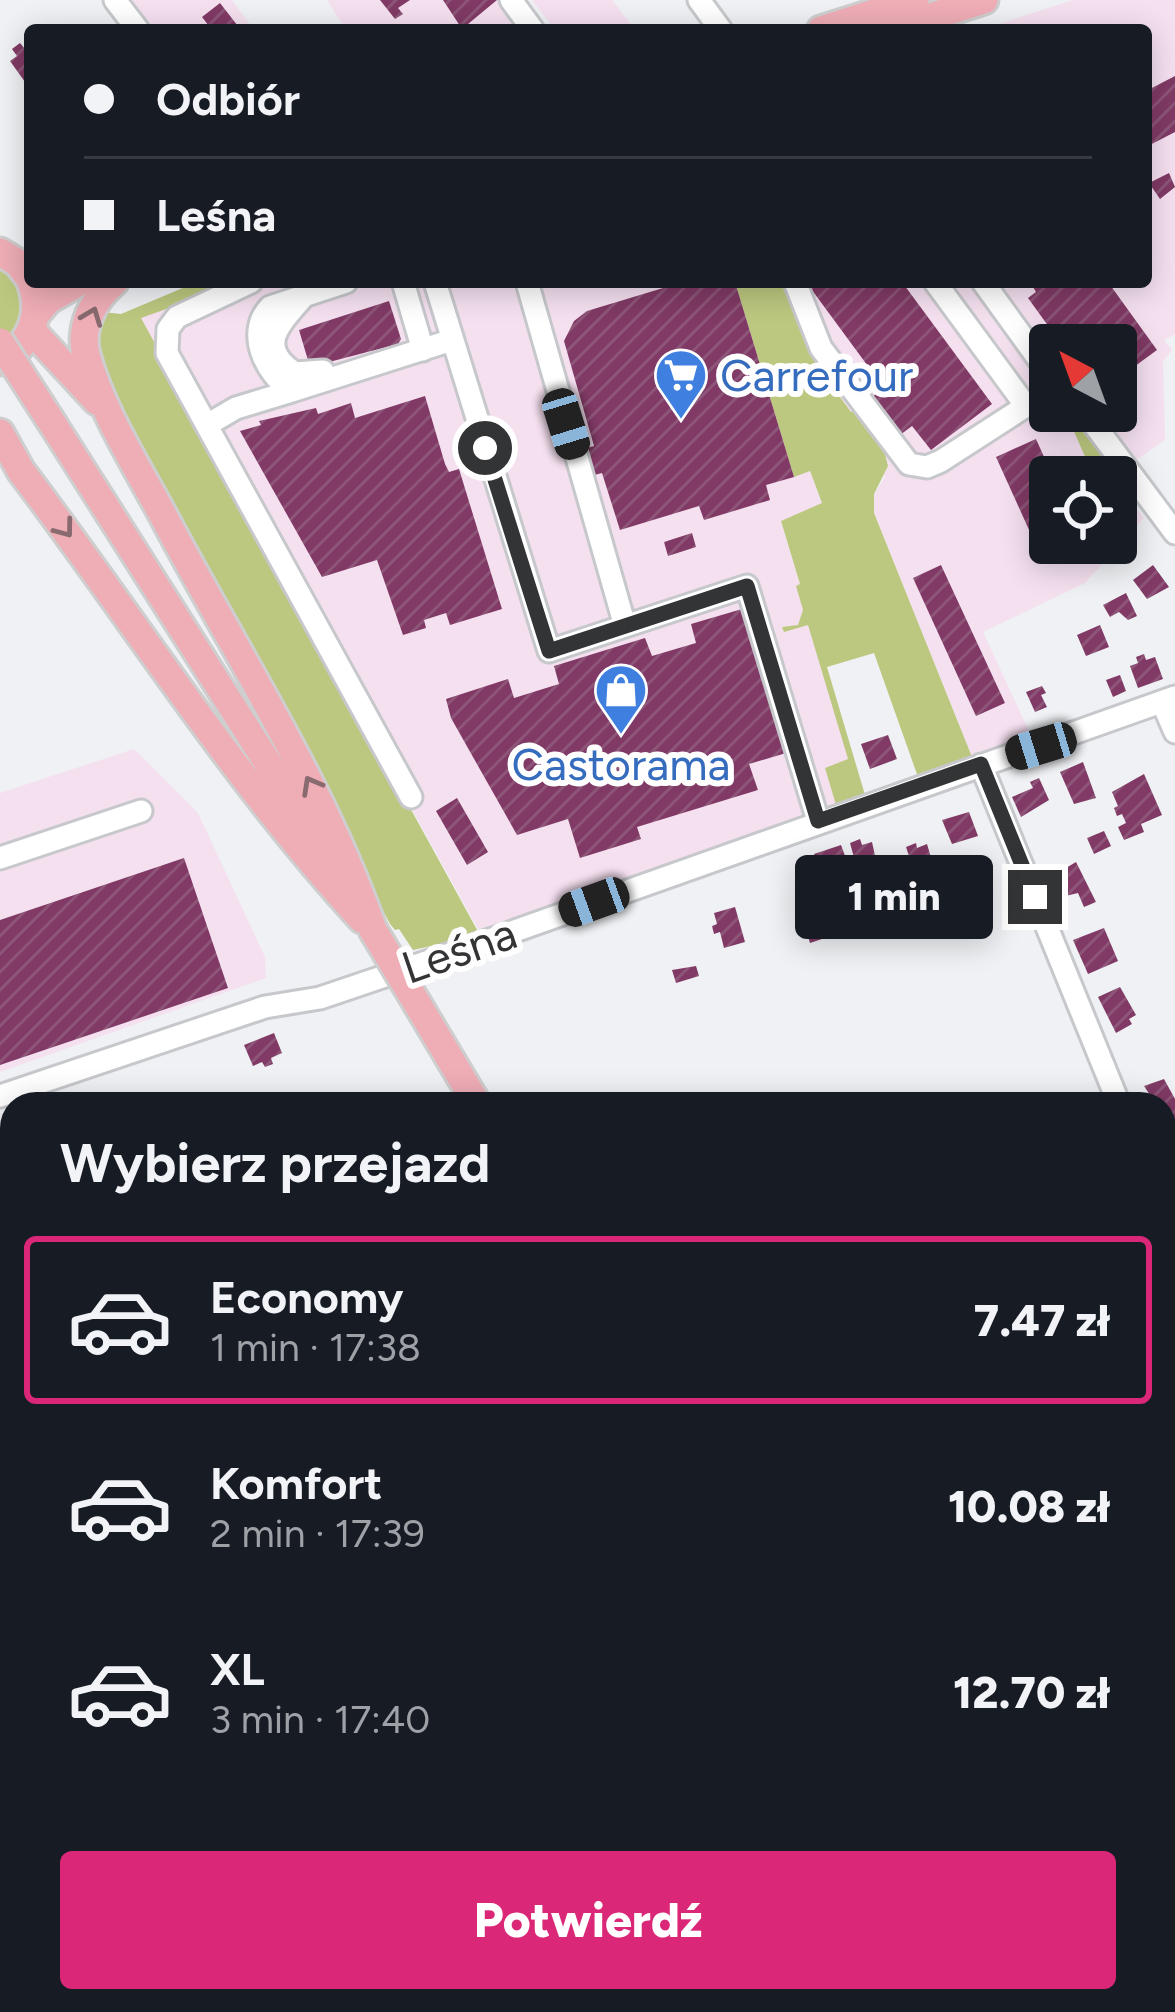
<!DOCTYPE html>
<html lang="pl">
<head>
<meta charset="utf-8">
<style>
	:root { --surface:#171b24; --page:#242831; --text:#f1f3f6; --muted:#9ea1a6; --line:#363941; --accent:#db2777 }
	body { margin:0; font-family:Figtree,sans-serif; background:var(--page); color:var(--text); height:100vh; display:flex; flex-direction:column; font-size:45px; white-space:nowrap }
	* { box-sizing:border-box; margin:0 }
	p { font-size:39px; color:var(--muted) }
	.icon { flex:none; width:66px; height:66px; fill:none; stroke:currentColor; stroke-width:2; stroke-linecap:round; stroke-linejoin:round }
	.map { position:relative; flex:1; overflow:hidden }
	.side { position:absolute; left:0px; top:1092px; width:1176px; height:921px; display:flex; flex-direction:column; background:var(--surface); border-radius:36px 36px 0 0; box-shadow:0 6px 30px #0003 }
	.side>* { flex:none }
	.hud { position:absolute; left:24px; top:24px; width:1128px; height:264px; border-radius:12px; box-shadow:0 6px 30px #0003; display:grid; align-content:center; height:264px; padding:0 60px; background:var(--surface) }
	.needle { width:78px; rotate:319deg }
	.fabs { position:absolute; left:1029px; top:324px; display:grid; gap:24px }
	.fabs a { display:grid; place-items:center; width:108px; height:108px; border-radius:12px; background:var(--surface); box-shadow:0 6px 30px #0003; font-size:60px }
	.end { position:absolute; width:54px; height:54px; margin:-27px; border:15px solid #333435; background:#fff; box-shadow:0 0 0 6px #fff }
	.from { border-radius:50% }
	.bubble { position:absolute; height:84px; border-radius:12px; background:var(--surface); box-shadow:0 6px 30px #0003; font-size:39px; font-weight:800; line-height:84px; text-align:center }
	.car { position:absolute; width:36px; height:72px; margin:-36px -18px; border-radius:15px; box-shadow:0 0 9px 3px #0007; background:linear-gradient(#222 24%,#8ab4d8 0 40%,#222 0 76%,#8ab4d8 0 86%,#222 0) }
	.hud b { display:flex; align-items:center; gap:42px; height:114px; font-size:45px }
	.hud b+b { border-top:3px solid var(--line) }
	.hud i { width:30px; height:30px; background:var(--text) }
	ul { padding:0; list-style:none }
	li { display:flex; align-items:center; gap:36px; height:168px; margin:0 24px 18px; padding:0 36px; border:6px solid transparent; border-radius:12px }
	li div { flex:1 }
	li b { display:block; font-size:45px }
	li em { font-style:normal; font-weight:800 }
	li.active { border-color:var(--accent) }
	li>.icon { width:108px; height:108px; stroke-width:1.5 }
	h2 { padding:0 60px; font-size:54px; line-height:144px }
	.primary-button { display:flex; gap:24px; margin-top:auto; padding:24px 60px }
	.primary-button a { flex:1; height:138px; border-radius:12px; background:var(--accent); color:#fff; font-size:48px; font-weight:800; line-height:138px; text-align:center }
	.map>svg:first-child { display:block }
	.commercial { fill:#f5e0f0; fill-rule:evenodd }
	.grass { fill:#bcc87f }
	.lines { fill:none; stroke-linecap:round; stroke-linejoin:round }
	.stream { stroke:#81a3ea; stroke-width:4.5 }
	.building { fill:url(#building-hatch) }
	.minor-casing { stroke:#c6c8cb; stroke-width:27 }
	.major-casing { stroke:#cececf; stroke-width:33 }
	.minor { stroke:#fff; stroke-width:21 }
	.major { stroke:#efadb6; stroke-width:27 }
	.major-bridge-casing { stroke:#cececf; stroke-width:33; stroke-linecap:butt }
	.major-bridge { stroke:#efadb6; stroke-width:27 }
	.oneway { stroke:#886a6f }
	.route { stroke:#333435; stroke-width:15 }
	.labels { text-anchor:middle; stroke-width:12; stroke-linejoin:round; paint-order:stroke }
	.shop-label { font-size:45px; fill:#366cbe; stroke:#fefeff; text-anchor:start }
	.street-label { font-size:45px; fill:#333435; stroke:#fefeff }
</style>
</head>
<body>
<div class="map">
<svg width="1175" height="2012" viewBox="0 0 1175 2012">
	<defs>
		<pattern id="building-hatch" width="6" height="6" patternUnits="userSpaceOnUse" patternTransform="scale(3)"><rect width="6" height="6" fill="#803a65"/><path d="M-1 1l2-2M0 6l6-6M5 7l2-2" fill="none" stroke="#8d5578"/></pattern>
	</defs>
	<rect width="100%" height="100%" fill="#eff1f4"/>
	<path class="commercial" d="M123,0h109l22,30h-108z
		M327,0h180l14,19 -6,11h-169z
		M532,0h80l23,30h-80z
		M1073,0h102v334l-11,6 8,10 -9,11 2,79 -42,29 1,12 -5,5 25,32 -59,65 -102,49 50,108 -61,17 -98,-244v-19l11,-17 -29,-67 -5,3 -12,-16 -53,-115h360v-252h-166zM1050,345h66v66h-66zM1050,477h66v66h-66z
		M214,282h521l60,194 15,-5 12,33 -41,18 84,273 -386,136 -339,-614 73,-25z
		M134,749l64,64 67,144 1,21 -266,94v-279z"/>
	<path class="grass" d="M0,268c29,22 27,55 0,77z
		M197,282h17v10l-73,26 340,619 -33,10 -3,-4 -32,7 -14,-21 -4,1 -5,-6 -294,-560 -3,-19 10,-33 18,2z
		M735,282h51l58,111 -4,4 11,15 5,-3 27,37 5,20 -14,28v19l98,244 -54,20 -44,-124 -47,14 38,128 -29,10 -11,-37 23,-9 -40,-134 -24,7 -2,-5 16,-2 5,-15 -7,-24 4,-2 -19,-63 41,-18 -12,-32 -16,6z
		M1050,411c42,1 54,38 74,70l-8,6v-10h-22l-26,-59 -13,4z
		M378,2001h286l-6,11h-286z"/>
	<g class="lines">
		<path class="stream" d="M1164,1279l11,-12
			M666,2012l7,-11"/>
	</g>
	<path class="building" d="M380,0h30l-12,8 5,6 -8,5z
		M443,0h54l-35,29z
		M220,3l21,27h-29l-10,-13z
		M20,43l5,6 5,-3v43l-20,-28 7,-5 -5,-7z
		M1175,76v56l-29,15v-56z
		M1169,173l6,14 -15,12 -11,-16z
		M683,282h52l59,195 -28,8 4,15 -66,20 -5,-14 -79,24 -18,-57 -11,3 -7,-27 10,-3 -30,-105 10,-20 13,-10z
		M806,282h96l90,122 -61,46 -19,-24 -12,9 -28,-38 12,-9z
		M1039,282h69l49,68 -41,30v-35h-54l-34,-47 8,-6 -3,-5z
		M389,301l12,38 -3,5 -88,23 -11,-37z
		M425,396l20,68 4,8 10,-3 43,140 -52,16 -4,-12 -22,7 2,8 -23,7 -26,-75 -55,17 -82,-146 21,-6 -2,-4 57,-13 2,6 33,-11 4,15z
		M1036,439l17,38h-3v45l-5,3 5,11 -15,7 -39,-86z
		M692,533l4,14 -28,9 -4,-14z
		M941,565l64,138 -29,13 -63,-138z
		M1153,565l16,22 -22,12 -14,-19z
		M1126,593l11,23 -9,4 -9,-8 -9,5 -7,-12z
		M742,609l44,144 -37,11 9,26 -121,37 4,12 -61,19 -12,-39 -51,16 -66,-117 -5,-19 62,-20 6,19 45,-14 -5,-18 91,-28 7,18 44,-13 -5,-19z
		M1100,625l9,22 -23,9 -9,-21z
		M1144,654l2,6 9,-3 8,22 -25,9 -8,-22 8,-3 -2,-6z
		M1120,675l6,16 -13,6 -7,-17z
		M1042,686l4,7 -5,2 6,12 -12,5 -9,-20z
		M888,735l9,24 -27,10 -9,-25z
		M1083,762l13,36 -22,6 -14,-32z
		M1144,774l18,41 -21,9 3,8 -20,8 -6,-13 8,-4 -4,-9 -5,2 -3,-8 4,-2 -6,-14z
		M1039,778l10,22 -28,17 -9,-20 21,-9 -3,-6z
		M457,798l31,54 -21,13 -31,-54z
		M969,812l9,24 -26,8 -10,-24z
		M1104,831l7,15 -17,8 -7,-16z
		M860,839l2,6 10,-3 5,23 -19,7 -8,-29z
		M916,843l1,5 10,-4 7,24 -19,6 -9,-27z
		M841,845l7,19 -28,10 -6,-20z
		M184,858l44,130 -228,77v-145z
		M1076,862l20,40 -12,5 -6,-14 -25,6 -9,-18z
		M810,895l12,44 -12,4 -13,-44z
		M735,907l10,35 -21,6 -4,-16 -6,2 -2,-8 5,-2 -3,-11z
		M1104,928l14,33 -30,13 -15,-34z
		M696,966l3,10 -23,7 -4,-13z
		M1120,987l16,28 -7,4 3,5 -16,9 -18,-36z
		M274,1033l8,20 -11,5 2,6 -8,3 -3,-5 -9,4 -9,-21z
		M1164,1079l11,20v24l-5,5 -6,-1v-23h-8l-12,-18z"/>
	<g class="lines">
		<g class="minor-casing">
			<path id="minor" d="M115,0l23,30
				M511,0l22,30
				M699,0l22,30
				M251,282l-74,35 -9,12 -1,24 244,444
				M346,282l-76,25c-25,26 -4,68 22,84l160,-51
				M403,282l20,68
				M435,282l114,369 198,-65 71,235
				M527,282l98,344
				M795,282l26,66 88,116 18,3 14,-6 85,-55
				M935,282l91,124 24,-13
				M983,282l67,93
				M304,296c-23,27 -50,50 -9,77l28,-2
				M1084,411l91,122
				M207,425l29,-17 56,-17
				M1162,702l13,30
				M981,765l138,339
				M0,858l141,-47
				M0,1096l265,-89 55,-9 130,-44 725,-257
				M1164,1985l11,-7
				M1126,2012l16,-11"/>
		</g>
		<g class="major-casing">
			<path id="major" d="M821,30l94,-30
				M890,30l94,-30
				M0,252l18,11 12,16
				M114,282c-21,18 -35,45 -28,73 16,58 52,113 80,166 72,136 156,264 207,409
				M37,313l11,-13 31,-18
				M32,331l65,70
				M0,361c31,-16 43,-46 31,-79
				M54,426l276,435
				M0,433l21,38c113,149 214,310 341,448
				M418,1005l59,99
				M978,2001l5,11"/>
		</g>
		<use href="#minor" class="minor"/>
		<use href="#major" class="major"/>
		<g class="major-bridge-casing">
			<path id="major-bridge" d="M0,342l54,84
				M373,930l45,75"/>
		</g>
		<use href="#major-bridge" class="major-bridge"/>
	</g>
	<defs><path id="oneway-chevron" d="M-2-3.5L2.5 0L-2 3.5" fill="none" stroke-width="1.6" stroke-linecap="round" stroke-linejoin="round" transform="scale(3)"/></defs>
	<g class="oneway">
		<use href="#oneway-chevron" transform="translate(92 316) rotate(-69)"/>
		<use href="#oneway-chevron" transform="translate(65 529) rotate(53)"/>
		<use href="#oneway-chevron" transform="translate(311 785) rotate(-119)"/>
	</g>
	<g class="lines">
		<path class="route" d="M485,448l64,203 198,-65 71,235 163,-57 54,133"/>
	</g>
	<defs>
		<g id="supermarket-pin" transform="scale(2.7)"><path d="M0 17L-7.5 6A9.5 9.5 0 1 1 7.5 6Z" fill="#3f7fe0" stroke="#fefeff"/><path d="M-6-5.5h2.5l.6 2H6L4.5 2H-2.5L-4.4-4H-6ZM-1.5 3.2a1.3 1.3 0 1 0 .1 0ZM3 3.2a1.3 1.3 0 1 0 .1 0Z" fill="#fff"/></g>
		<g id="shop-pin" transform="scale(2.7)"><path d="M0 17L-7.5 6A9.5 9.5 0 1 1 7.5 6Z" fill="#3f7fe0" stroke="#fefeff"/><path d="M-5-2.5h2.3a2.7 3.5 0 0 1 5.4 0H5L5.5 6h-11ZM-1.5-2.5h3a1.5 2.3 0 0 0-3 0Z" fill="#fff"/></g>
	</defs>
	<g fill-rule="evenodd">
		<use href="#supermarket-pin" x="681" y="375"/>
		<use href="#shop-pin" x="621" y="690"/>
	</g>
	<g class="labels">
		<g class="shop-label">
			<text x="720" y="391">Carrefour</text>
			<text x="621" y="780" text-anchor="middle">Castorama</text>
		</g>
		<g class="street-label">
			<text transform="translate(459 950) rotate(-19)" y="16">Leśna</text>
		</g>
	</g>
</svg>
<div class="fabs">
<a><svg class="needle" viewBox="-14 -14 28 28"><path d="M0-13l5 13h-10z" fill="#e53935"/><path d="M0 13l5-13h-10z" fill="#9ea1a6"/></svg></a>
<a><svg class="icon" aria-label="locate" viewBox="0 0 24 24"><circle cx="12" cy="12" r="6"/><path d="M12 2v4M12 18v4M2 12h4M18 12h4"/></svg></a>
</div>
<i class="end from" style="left:485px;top:448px"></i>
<i class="end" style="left:1035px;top:897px"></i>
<div class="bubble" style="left:795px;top:855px;width:198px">1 min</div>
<i class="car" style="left:566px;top:424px;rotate:163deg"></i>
<i class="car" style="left:1041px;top:746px;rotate:253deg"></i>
<i class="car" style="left:594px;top:902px;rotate:250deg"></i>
<div class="hud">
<b><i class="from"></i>Odbiór</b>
<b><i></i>Leśna</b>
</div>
<section class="side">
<h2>Wybierz przejazd</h2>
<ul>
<li class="active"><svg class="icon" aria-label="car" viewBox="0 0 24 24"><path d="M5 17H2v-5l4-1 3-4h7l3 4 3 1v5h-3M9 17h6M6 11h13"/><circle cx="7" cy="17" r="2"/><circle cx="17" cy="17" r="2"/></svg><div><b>Economy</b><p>1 min · 17:38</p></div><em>7.47 zł</em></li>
<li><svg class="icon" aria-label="car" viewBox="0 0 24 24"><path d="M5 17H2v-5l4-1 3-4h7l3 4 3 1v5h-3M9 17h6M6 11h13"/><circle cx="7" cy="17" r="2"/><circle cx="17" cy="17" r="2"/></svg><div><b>Komfort</b><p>2 min · 17:39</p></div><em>10.08 zł</em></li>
<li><svg class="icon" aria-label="car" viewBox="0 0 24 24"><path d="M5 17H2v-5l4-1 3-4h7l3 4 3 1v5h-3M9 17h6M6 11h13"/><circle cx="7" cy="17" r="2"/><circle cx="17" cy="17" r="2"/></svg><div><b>XL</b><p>3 min · 17:40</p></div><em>12.70 zł</em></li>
</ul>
<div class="primary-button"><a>Potwierdź</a></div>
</section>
</div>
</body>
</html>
